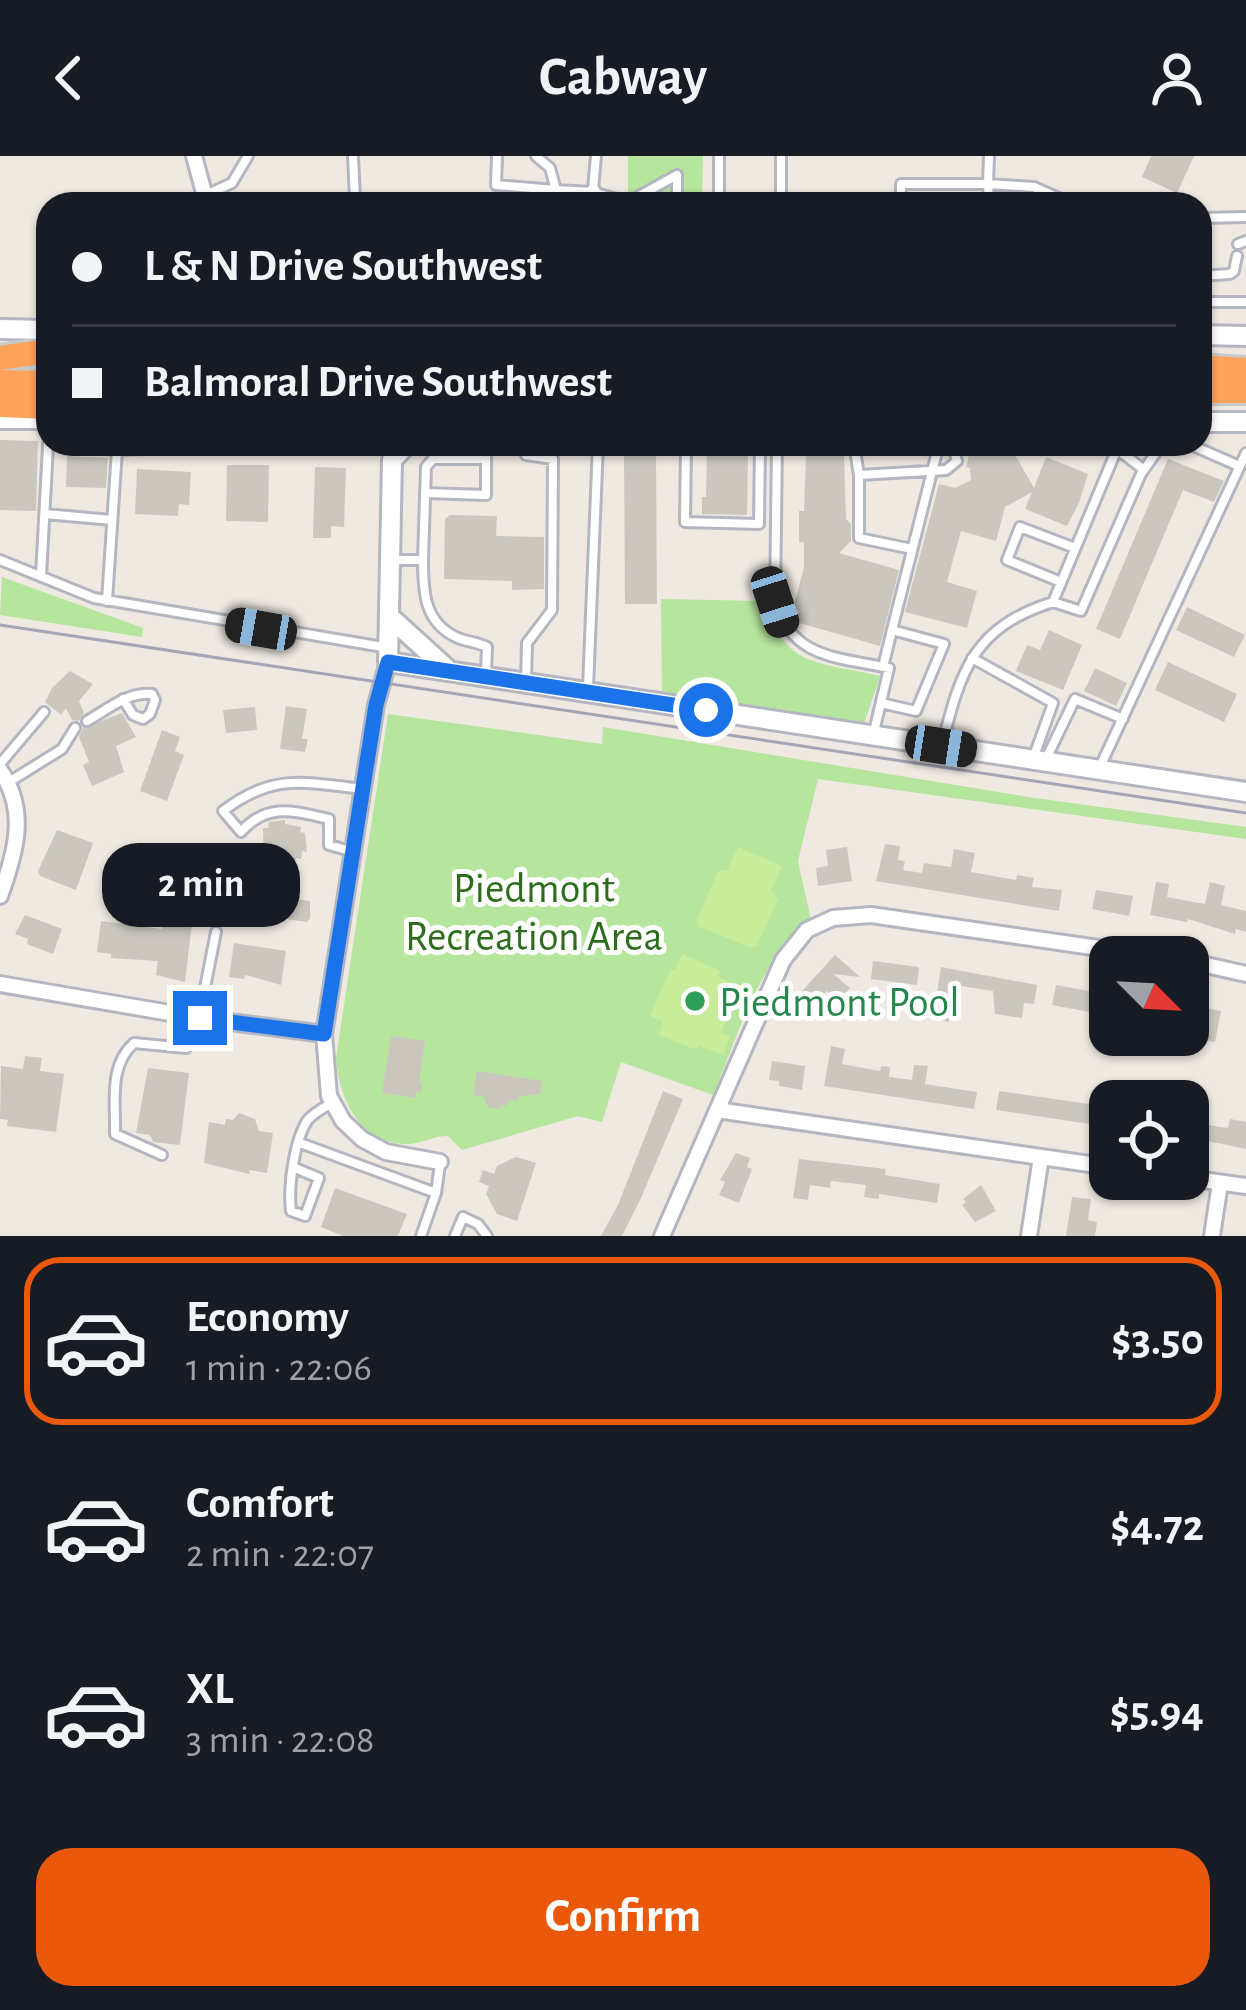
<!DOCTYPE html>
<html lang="en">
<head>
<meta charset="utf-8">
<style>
	:root { --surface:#171b24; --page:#242831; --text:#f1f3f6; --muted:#9ea1a6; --line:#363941; --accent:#ea580c }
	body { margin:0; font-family:"Alegreya Sans",sans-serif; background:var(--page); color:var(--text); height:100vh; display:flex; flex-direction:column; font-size:45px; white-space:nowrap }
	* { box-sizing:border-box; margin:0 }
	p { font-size:39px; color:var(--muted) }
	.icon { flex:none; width:66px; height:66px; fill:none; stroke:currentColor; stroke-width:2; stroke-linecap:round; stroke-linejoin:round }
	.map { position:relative; height:1080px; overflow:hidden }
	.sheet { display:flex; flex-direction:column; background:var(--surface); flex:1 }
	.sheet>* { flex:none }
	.top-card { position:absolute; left:36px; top:36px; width:1176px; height:264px; border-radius:36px; box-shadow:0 3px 9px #0004; display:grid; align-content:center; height:264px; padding:0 36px; background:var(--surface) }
	.needle { width:78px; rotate:114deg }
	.buttons { position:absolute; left:1089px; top:780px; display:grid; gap:24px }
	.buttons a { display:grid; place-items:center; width:120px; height:120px; border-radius:24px; background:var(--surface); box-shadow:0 3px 9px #0004; font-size:60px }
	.end { position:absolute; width:54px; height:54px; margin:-27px; border:15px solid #1a73e8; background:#fff; box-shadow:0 0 0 6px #fff }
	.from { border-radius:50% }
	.bubble { position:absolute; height:84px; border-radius:36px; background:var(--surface); box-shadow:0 3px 9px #0004; font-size:39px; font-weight:700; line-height:84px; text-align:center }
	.car { position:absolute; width:36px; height:72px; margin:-36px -18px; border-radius:15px; box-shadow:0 0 9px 3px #0007; background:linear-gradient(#222 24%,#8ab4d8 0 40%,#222 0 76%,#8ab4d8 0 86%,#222 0) }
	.top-card b { display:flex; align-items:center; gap:42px; height:114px; font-size:45px }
	.top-card b+b { border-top:3px solid var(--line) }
	.top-card i { width:30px; height:30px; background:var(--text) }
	ul { padding:21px 0 0; list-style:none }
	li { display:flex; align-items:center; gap:36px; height:168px; margin:0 24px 18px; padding:0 12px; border:6px solid transparent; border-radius:36px }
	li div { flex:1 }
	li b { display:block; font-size:45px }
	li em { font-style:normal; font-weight:700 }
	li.current { border-color:var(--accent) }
	li>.icon { width:108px; height:108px; stroke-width:1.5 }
	.primary-button { display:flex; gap:24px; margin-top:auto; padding:24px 36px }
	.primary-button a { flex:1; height:138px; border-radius:36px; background:var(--accent); color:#fff; font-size:48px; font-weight:700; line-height:138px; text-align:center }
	header { display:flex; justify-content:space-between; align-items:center; height:156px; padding:0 36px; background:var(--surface); font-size:54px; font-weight:700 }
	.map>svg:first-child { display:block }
	.green { fill:#b6e59e }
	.pitch { fill:#c9ec9a }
	.building { fill:#cbc7bf }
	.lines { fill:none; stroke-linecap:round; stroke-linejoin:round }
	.lane-casing { stroke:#b4b7c1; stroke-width:14 }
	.street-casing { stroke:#b4b7c1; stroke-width:20 }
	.secondary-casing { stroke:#b4b7c1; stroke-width:24 }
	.highway-casing { stroke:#c9c9c9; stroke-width:30 }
	.lane { stroke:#fff; stroke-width:8 }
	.street { stroke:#fff; stroke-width:14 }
	.secondary { stroke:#fff; stroke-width:18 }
	.highway { stroke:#ffa35c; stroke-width:24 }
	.rail { stroke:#a3a6b8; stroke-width:3 }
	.route { stroke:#1a73e8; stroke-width:15 }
	.leisure-dot { fill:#2e9e5b; stroke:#fff; stroke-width:4.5 }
	.labels { text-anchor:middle; stroke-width:10; stroke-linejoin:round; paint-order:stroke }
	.park-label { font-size:42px; fill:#2c6e1b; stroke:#fff }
	.leisure-label { font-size:42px; fill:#27864d; stroke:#fff; text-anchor:start }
</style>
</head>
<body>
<header><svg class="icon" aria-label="back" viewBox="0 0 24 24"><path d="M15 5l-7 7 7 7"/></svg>Cabway<svg class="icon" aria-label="person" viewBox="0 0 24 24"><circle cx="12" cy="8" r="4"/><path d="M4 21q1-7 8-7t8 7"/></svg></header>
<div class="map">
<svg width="1246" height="1080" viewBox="0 0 1246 1080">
	<rect width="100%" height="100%" fill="#efe9e1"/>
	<path class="green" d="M628,0h75l-1,48h-74z
		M2,421l141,51 -1,9 -142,-22z
		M661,443l103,2c22,68 53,60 116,75l-16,48 -202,-32z
		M388,558l214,30 1,-17 425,70 218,30v12l-428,-60 -20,82 13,59c-54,42 -72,114 -98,175l-92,-33 -19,60 -24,-6 -116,34 -14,-14c-14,0 -25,7 -38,8 -49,2 -71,-44 -74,-86z"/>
	<path class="pitch" d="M738,691l44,19 -11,24 7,9 -21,47 -5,2 -54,-22 -1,-6 21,-49 9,-1z
		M682,798l38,17 -2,6 23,10 -20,45 9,5 -7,18 -24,-9 -2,4 -38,-15 4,-14 -13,-5 20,-46h5z"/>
	<path class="building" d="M1151,0h43l-17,37 -35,-16z
		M0,284l38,1 -2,70 -36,-1z
		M986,288l29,11 19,33 12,-31 42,17 -9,29 -12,23 -42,-17 7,-17 -27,15 -9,34 -35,-10 -14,51 30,9 -10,37 -62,-16 34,-128 16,4 16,-8 -1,-12 -4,-1 3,-12 4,2 2,-7z
		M707,296h41l-1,63 -45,-1v-17h4z
		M806,299h38l2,64 5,5v17l-12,12 60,17 -19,76 -84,-24 3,-11 -6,-2 11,-42v-25l-5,1v-32h5z
		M67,300l41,2 -2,30 -40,-1z
		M624,300h32l1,148h-32z
		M1168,303l56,22 -10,21 -31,-12 -63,149 -24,-10z
		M227,309h42l-1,57 -42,-1z
		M315,311l31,1 -2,59 -13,-1v12h-18z
		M137,313l54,3 -2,33 -10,-1 -1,12 -43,-2z
		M450,359l47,1 -1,20 48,1v52l-32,1v-9l-68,-2 1,-60z
		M1187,451l58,28 -11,22 -58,-27z
		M1049,474l33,15 -19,45 -47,-19 11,-26 13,5z
		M1168,506l69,32 -13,28 -69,-32z
		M1095,512l32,15 -11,23 -32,-15z
		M70,515l23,13 -14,17 5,12 -5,8 -7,-1 -6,-12 -5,7 -16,-13 7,-14z
		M286,550l21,3 -5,30h6l-3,13 -25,-3z
		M255,551l2,23 -31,3 -3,-23z
		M122,557l14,24 -20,9 8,26 -32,14 -9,-21 6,-3 -10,-25 4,-9z
		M162,574l18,7 -5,14 9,4 -17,46 -27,-10z
		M285,664v4l16,3 -1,5 5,1 2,19 -5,-1 -1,8 -5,-1 -1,5 -31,-5 -1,-30h5l1,-6z
		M57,674l36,13 -17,47 -36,-14 -2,-5z
		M885,688l15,2 -2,14 7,1 -2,9 19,3 2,-10 27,4 3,-18 21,4 -4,19 45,8 1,-5 17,3 -2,9 30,3 -3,21 -183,-30z
		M847,691l5,34 -34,5 -2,-18 12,-2 -2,-16z
		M148,696h10l1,7 40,6 -2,35 -43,-8v-3l-35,-1 -1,-12h7l-1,-13 24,-4z
		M1156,726l13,2 -2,13 38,7 5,-22 15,4 -4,19 25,6v21l-10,-3 -1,5 -47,-15 -1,3 -37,-7z
		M1096,734l37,6 -4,20 -37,-7z
		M260,738l50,7v17l-3,4 -50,-7z
		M25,759l37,14 -9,25 -26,-10 1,-5 -13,-5z
		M163,763l29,4 -7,59 -29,-7 2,-14 -47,-3v-4l-14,-2 4,-31 61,8z
		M234,787l52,8 -5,34 -31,-9 -5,-1 -1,4 -15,-2z
		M835,799l25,22 -27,-3 17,14 -12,13 -11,-10 -12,12 -13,-12z
		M873,805l46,6 -2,18 -46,-6z
		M941,811l96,18 -3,19 -10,-1 -2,15 -27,-4 -2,-23 -38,-6 -6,37 -16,-3z
		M1056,829l54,10v21l-58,-11z
		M1188,849l33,6 -6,31 -27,-5z
		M391,880l34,5 -6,41 3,1 -1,9h-5v6l-34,-5z
		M831,890l14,3 -3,15 38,7 1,-5 9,1 -1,10 23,3 2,-15 14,1 -3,18 52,8 -3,17 -150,-23z
		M25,900l17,2 -2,13 24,3 -8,58 -49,-6 1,-6 -8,-1 1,-53 22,3z
		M772,905l33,5 -3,24 -23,-4v-5l-10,-1z
		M148,912l41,5 -9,72 -27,-3 -3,-7 -14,-2z
		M477,915l65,10 -2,13 -21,2 -1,5 -10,-1 -1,6 -7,-1 -1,4 -11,-2 -5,-11 -10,-1z
		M663,935l20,8 -42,99 -19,38h-21l17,-31z
		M999,935l111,16v20l-114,-17z
		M239,957l16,6 4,12 14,2 -6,40 -17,-3 -1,4 -45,-11 5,-41 16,3 1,-6 7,1z
		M1230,963l16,3v27l-58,-12v-15l40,6z
		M736,997l14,5 -3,9 5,2 -13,34 -20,-8 6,-13 -5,-2z
		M516,1001l20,6 -19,58 -20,-7 -11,-20 3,-8 -10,-4 4,-12 11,4 3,-8z
		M799,1003l87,10 -1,6 55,9 -3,19 -58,-9v5l-15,-2 2,-12 -35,-4 -1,7 -20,-3 -2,15 -15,-2z
		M981,1029l15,26 -21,11 -13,-17 4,-3 -3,-3z
		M335,1032l72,26 -9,22h-55l-22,-9z
		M1072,1041l19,2 -3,21 9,2 -2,14h-29z"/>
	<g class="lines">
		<g class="lane-casing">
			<path id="lane" d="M353,0l2,43 84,5
				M497,0l-1,29 60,5 -6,-22 -14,-12
				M593,34l3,-34
				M206,39l26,-12 16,-27
				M630,45l47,-26v29
				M555,48l1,-14 37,2 41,12
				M719,48v-48
				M781,48v-48
				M901,48v-20h87l1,-28
				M989,48l-1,-20 46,3 38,17
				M1200,62l46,-1
				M1238,88l8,-3
				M1200,120l30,-2 4,-3 3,-15
				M1200,146h46
				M48,288l69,6v-6
				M686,288l-1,78 74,2 1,-80
				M777,288l-2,158c18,57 62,55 114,66l-16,68
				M854,288l5,31
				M1189,288l50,22
				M1117,293l27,21
				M425,337l61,2v-36
				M45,358l67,6
				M912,393l-53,-11v-63l87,-5 11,-9 -5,-17
				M0,404l94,38 295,50
				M391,404h32l3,-93 7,-8h53v-15
				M423,404c0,32 1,63 35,78 10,4 19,4 29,9l-1,26
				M41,420l7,-130
				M1061,426l-54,-22 13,-33 55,21
				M107,445l10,-151 67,-3v-3
				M1053,446l28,9 60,-137 21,-30
				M892,474l47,-186
				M972,502l81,45 -19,53
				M526,526l1,-39 25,-33 1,-151 -27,-4 1,-11
				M588,532l10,-244
				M881,547l35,8 28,-67 -52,-14 -9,37
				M87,565c21,-12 40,-29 65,-27l3,6 -5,14 -7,5 -10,-4 -10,-16
				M942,589c19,-76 32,-118 111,-143l66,-158
				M1045,605l30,-62 48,20
				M0,608l44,-52
				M1099,613l147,-316
				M9,626l53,-33 13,-21
				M354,696l-25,-7v-26c-35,-8 -62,-17 -88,13l-18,-21c50,-38 80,-29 139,-22
				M199,862l17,-86
				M300,987l136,50 -15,43
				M162,999l-47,-21c1,-31 -7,-68 19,-91l52,5 -1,-31
				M295,1012l24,10 -14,38 -14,-5c-3,-24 3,-69 16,-90 6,-8 16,-13 25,-18
				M436,1037l4,-29
				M455,1080l8,-19 15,7 9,12"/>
		</g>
		<g class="street-casing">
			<path id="street" d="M194,0l13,48
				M593,48v-12
				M388,506l-12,43 -52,329 5,62 14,25 19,18 24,13 54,10
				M0,614c28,40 16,82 0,126
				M1188,805l58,13
				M0,828l199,34 125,16
				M717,954l393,57
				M1188,1022l58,8
				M662,1080l121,-276 24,-30 26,-12 38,-3 290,42
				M1029,1080l12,-79
				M1212,1080l8,-53"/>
		</g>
		<g class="secondary-casing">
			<path id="secondary" d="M0,173l48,1
				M1200,179l46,1
				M0,263h48
				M1200,266h46
				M407,288l-15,16 -4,202 858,130
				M391,462l55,50"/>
		</g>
		<g class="highway-casing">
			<path id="highway" d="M0,202l48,-7
				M1200,211l46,3
				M0,226l48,1
				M1200,235h46
				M0,249l48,2"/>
		</g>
		<use href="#lane" class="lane"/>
		<use href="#street" class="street"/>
		<use href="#secondary" class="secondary"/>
		<use href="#highway" class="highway"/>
		<path class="rail" d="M0,469l1246,188"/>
	</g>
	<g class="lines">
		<path class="route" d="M200,862l124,16 52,-329 12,-43 318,48"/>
	</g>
	<circle class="leisure-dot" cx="695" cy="845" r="12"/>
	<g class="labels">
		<g class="park-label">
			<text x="534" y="746">Piedmont<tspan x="534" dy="48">Recreation Area</tspan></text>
		</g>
		<g class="leisure-label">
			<text x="719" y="860">Piedmont Pool</text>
		</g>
	</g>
</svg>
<div class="buttons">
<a><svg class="needle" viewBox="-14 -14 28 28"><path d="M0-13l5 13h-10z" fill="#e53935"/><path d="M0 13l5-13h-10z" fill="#9ea1a6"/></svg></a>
<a><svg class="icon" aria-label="locate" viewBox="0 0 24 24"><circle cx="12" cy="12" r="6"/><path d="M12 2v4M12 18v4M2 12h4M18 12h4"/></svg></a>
</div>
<i class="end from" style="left:706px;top:554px"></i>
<i class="end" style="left:200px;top:862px"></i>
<div class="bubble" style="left:102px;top:687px;width:198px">2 min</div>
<i class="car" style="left:775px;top:446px;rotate:162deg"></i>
<i class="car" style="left:261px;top:473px;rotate:280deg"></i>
<i class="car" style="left:941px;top:590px;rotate:99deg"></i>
<div class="top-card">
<b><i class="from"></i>L &amp; N Drive Southwest</b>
<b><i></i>Balmoral Drive Southwest</b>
</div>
</div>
<section class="sheet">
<ul>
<li class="current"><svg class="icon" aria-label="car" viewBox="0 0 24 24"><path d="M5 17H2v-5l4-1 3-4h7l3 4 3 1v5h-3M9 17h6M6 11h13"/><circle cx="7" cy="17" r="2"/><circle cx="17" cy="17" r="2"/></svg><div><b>Economy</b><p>1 min · 22:06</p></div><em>$3.50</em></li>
<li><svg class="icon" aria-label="car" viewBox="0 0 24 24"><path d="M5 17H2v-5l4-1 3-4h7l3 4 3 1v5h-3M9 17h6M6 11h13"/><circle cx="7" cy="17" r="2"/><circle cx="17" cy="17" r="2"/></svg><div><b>Comfort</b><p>2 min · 22:07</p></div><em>$4.72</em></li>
<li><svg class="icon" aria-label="car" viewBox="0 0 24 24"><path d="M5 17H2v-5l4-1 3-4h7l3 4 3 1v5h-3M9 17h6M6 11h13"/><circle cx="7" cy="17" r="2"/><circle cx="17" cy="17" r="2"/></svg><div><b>XL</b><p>3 min · 22:08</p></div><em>$5.94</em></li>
</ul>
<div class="primary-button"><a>Confirm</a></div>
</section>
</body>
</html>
